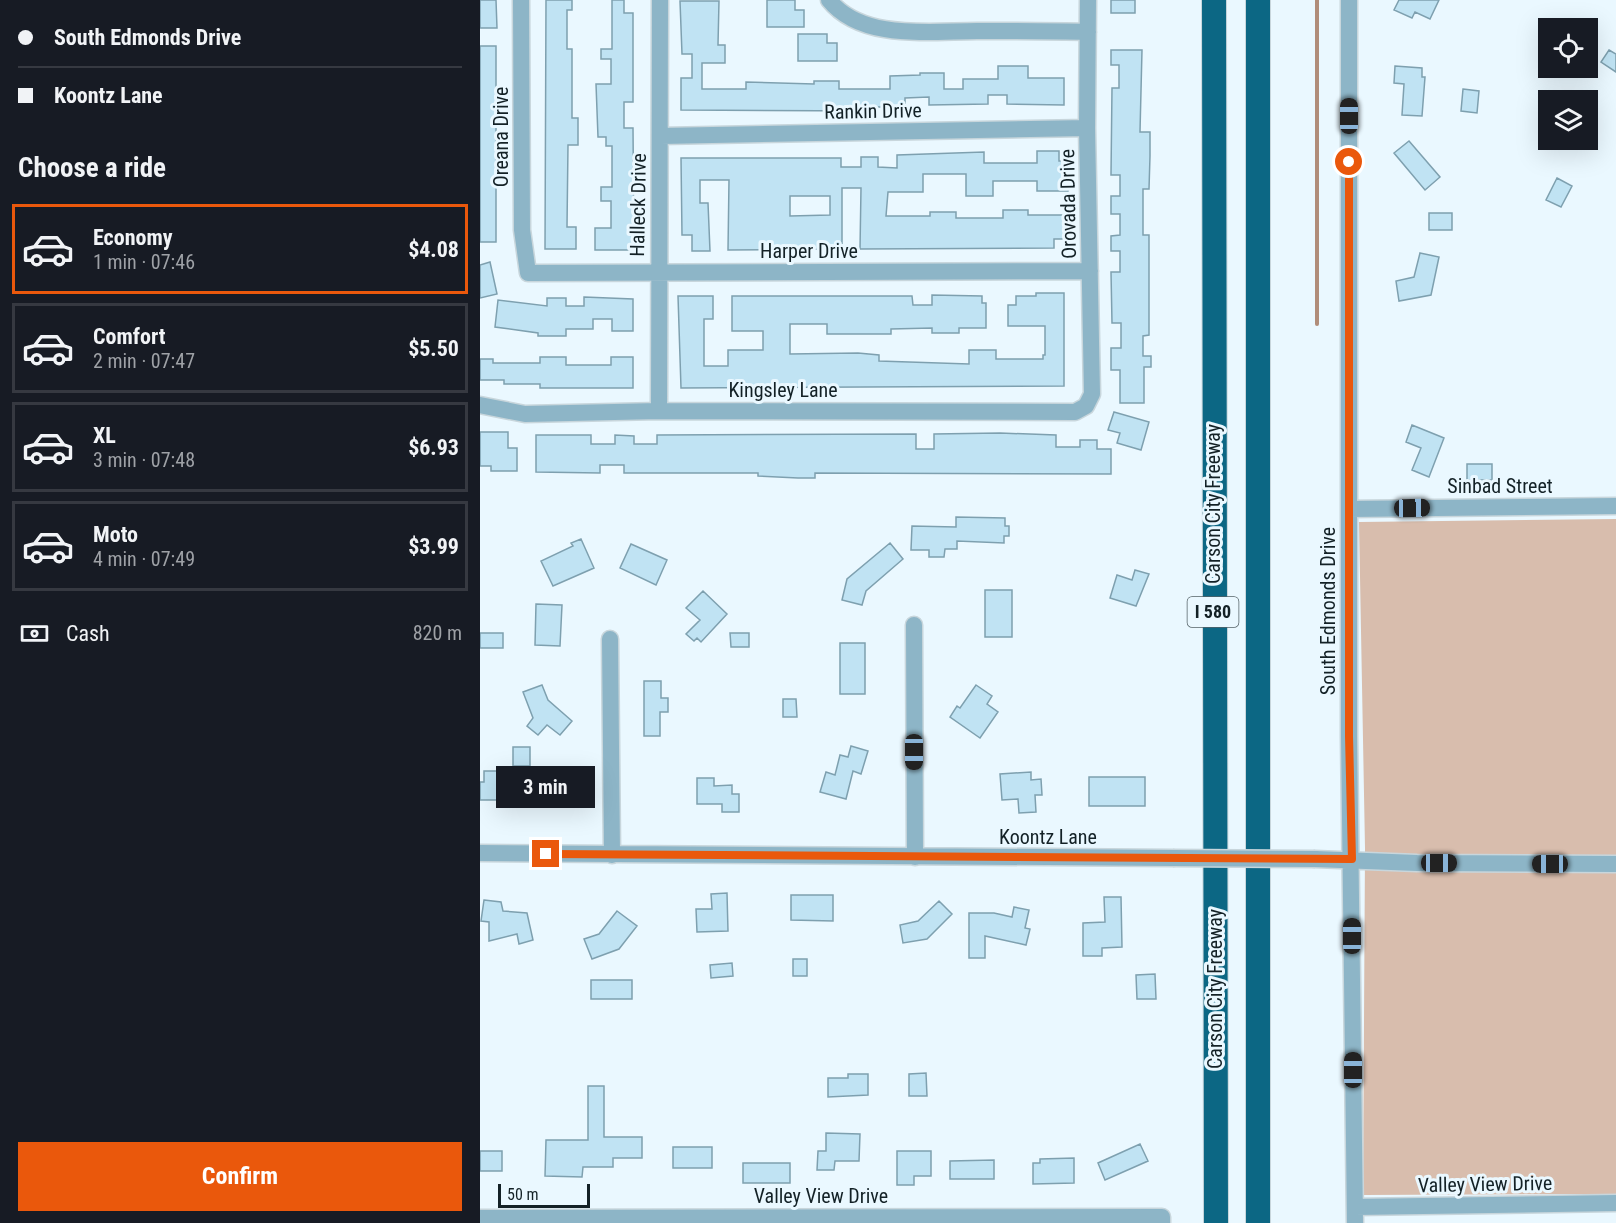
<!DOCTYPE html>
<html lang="en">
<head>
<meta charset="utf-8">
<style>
	:root { --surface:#171b24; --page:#20242c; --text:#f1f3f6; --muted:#9ea1a6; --line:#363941; --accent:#ea580c }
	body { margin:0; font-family:"Roboto Condensed",sans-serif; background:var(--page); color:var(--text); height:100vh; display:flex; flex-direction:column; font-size:22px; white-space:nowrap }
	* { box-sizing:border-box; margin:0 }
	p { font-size:20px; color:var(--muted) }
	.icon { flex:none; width:33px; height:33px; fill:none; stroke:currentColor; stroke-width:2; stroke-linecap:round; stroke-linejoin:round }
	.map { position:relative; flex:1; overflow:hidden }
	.side { display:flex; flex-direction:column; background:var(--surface); width:480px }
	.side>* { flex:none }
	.top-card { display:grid; align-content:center; height:132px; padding:0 18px; background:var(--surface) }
	.buttons { position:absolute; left:1058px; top:18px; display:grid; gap:12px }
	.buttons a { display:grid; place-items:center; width:60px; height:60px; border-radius:0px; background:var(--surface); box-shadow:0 6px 24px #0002; font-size:30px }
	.scale { position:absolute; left:18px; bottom:15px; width:92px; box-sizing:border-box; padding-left:6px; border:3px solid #132126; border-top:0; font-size:16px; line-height:21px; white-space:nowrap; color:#132126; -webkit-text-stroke:4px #eaf8ff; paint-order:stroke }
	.end { position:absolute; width:27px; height:27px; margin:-14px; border:8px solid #ea580c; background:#fff; box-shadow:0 0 0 3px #fff }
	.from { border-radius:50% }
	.bubble { position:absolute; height:42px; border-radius:0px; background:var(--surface); box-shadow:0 6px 24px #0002; font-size:20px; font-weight:700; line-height:42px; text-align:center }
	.car { position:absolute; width:18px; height:36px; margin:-18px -9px; border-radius:8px; box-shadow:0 0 4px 2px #0007; background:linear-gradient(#222 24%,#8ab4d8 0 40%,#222 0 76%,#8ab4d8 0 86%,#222 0) }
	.top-card b { display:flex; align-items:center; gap:21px; height:57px; font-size:22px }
	.top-card b+b { border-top:2px solid var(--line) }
	.top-card i { width:15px; height:15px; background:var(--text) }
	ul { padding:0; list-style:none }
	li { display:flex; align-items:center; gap:18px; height:90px; margin:0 12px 9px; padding:0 6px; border:3px solid var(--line); border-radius:0px }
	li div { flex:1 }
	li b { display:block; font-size:22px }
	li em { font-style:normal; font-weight:700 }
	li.current { border-color:var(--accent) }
	li>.icon { width:54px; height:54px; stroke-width:1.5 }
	h2 { padding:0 18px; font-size:27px; line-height:72px }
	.pay { display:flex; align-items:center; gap:15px; height:66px; padding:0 18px; font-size:22px }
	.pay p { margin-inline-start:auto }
	.primary-button { display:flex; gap:12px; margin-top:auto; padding:12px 18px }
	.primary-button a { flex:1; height:69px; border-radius:0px; background:var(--accent); color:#fff; font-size:24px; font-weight:700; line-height:69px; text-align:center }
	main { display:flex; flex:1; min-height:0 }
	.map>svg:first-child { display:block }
	.green { fill:#d8bdad }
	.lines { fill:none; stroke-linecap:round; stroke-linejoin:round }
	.stream { stroke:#b08d7a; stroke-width:4 }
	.building { fill:#c0e3f3; stroke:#7ea0af; stroke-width:1.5; fill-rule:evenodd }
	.minor-casing { stroke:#c8d6dc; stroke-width:19 }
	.highway-casing { stroke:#c8d6dc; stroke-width:26 }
	.minor { stroke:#8db5c7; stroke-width:16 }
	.highway { stroke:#0c6784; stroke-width:24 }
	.minor-bridge-casing { stroke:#c8d6dc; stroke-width:19; stroke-linecap:butt }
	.minor-bridge { stroke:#8db5c7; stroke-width:16 }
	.route { stroke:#ea580c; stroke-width:8 }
	.labels { text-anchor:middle; stroke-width:6; stroke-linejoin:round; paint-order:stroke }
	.shield { fill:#eaf8ff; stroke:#546267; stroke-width:1.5 }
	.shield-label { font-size:18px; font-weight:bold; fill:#132126 }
	.street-label { font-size:20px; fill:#132126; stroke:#eaf8ff }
</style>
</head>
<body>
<main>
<section class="side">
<div class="top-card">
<b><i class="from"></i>South Edmonds Drive</b>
<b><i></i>Koontz Lane</b>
</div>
<h2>Choose a ride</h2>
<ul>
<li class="current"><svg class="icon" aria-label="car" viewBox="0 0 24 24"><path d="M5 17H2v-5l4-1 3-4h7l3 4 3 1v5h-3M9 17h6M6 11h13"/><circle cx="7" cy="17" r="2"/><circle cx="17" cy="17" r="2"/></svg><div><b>Economy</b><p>1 min · 07:46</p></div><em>$4.08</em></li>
<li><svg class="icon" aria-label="car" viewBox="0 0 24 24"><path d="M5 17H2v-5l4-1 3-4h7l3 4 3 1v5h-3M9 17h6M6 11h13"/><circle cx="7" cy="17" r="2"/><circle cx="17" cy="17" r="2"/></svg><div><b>Comfort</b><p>2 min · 07:47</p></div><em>$5.50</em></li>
<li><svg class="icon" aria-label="car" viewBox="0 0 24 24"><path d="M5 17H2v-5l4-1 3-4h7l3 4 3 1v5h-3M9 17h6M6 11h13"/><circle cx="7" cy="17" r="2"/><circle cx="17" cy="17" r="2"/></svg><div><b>XL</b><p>3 min · 07:48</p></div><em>$6.93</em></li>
<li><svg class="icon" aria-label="car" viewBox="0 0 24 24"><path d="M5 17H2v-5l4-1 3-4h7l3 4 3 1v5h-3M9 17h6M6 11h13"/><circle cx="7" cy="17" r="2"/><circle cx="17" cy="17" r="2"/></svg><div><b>Moto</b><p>4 min · 07:49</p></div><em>$3.99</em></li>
</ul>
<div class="pay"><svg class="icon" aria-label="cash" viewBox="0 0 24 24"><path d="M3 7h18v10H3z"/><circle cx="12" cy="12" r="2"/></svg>Cash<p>820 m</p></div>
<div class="primary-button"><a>Confirm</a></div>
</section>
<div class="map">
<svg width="1136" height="1223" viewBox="0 0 1136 1223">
	<rect width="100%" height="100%" fill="#eaf8ff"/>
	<path class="green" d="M1136,519v675l-253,1 2,-347 -6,-326z"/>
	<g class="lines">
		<path class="stream" d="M837,0v324"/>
	</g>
	<path class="building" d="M0,0h16l1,28h-17z
		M66,0h26v10h-5v39h5v69h6v27h-10l-1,82h9v22h-31z
		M132,0h12v13h9v89h-9v26h9l1,122h-39v-22h16v-27h-10v-14h11v-41h-6v-9h-8l-2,-53h15v-25h-10v-10h11z
		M287,0h28v10h9v17h-37z
		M631,0h24v13h-24z
		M919,0h40l-9,19 -15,-7 -3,6 -18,-8z
		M200,1h39l-1,44h7v18h-23v26h44v-7l68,2v-3h25v8h51v-13l30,-1v-2h24v16h19v-10h35v-13h30v12h36v27l-57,-1v-9h-19v9l-59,1v-8l-24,1v9h-29v4l-195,-1v-32h11v-24h-10z
		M318,34h29v9h10v18h-39z
		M0,46h16v196h-16z
		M631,50h31l-2,82h10v24l-1,33h-6v46h6v100l-6,1v20h8v11h-7v36h-24v-33h-9v-22h10v-25h-9l-1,-51h9v-21h-9v-15l9,-1v-21h-9v-18h9v-21h-9l1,-87h7v-23h-8z
		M1129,50l7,4v18l-15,-10z
		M915,66l27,2v9h3l-3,39 -20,-1 2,-31 -10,-1z
		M983,89l16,2 -2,22 -16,-2z
		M929,141l31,36 -15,13 -31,-37z
		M557,151h22v10h9v30h-31v-10h-44v15h-27v-22h-43v18h-35l-2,24h44v-4h26v6h47v-8h25v5h43v24h-17v9l-194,1 1,-61h-19v61l-114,1 1,-70h-29v23h8l2,48h-18v-16h-10l-1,-77h160v9h20v-10h17v10l19,1v-13l87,-3v11h53zM310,196h40v19l-40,1z
		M1077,178l15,8 -11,21 -15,-7z
		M949,213h23v17h-23z
		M940,253l19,4 -8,38 -32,6 -3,-20 18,-4z
		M10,262l7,32 -17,4v-33z
		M556,293h28v93l-383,2 -3,-92h35v23h-9v47h24v-16h35v-19h-31v-35h180l1,9h19v-10l50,1v7h4v25h-27v5h-27v-5l-41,1v5h-64v-10h-37v30l68,-1 21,2v6l90,3v-14h27v9h47v-4h2v-29h-37v-21h8v-9h20z
		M104,297l49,2v32h-21v-12h-19v10h-27v7h-28v-3l-43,-6 3,-27 49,6v-8h19v8h18z
		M60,357h26v8h45v-8h22v31h-93v-4h-36v-4h-24v-21h13v4h47z
		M634,412l35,10 -8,28 -24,-7 3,-10 -12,-3z
		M932,425l32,13 -15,39 -17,-7 9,-22 -15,-6z
		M0,432h28v16h9v23h-26v-5h-11z
		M520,433l56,2v12h24v-7h17v9h14v25l-296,-1v5h-17l-40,-2v-3h-134v-8h-24v8l-64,-1v-37h55v9h24v-9l19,1v8h23v-9l259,-1v15h18v-15z
		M987,464h25v16h-25z
		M476,517l49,1v8h4v10h-5v7l-47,-2v8h-12l-1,8h-15v-7h-18l1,-24 44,1z
		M101,539l13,29 -41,18 -12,-25 32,-15 -2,-3z
		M410,543l13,16 -37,32 -4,14 -20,-5 5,-21z
		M151,544l36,16 -11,25 -36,-17z
		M655,570l14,4 -13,32 -26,-8 7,-23 15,5z
		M505,590h27v47h-27z
		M223,591l24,23 -26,28 -4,-4 -3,3 -8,-7 14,-14 -14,-12z
		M56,604l26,1 -2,41 -25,-1z
		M0,633h23v15h-23z
		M250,633h19v14h-18z
		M360,643h25v51h-25z
		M164,681h17v17h7v14h-8v24h-16z
		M62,685l6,15 24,21 -12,14 -13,-10 -9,10 -11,-9 6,-8 -10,-26z
		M496,685l16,11 -5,8 11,8 -18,26 -30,-21 7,-11 3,2z
		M303,699h13l1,18h-14z
		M371,746l17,5 -7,23 -8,-3 -7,28 -26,-7 6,-20 9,3 5,-20 8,2z
		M33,747h17v19h-17z
		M4,771h33v29h-37v-18h4z
		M551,772v8l10,-1 1,16h-7l1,17 -17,1 -1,-14 -16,1 -2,-26z
		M609,777h56v29h-56z
		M217,778h17v8l18,-1v9h7v18h-17v-8h-25z
		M247,893l1,38 -31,1 -1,-23h16l-1,-15z
		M311,895h42v26l-42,-1z
		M624,897h17l1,50 -20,1v8h-19v-33l22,-1z
		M4,900l17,2 2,9 24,2 6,27 -14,4 -2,-10 -28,7v-19l-8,-1z
		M459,901l13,13 -25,25 -24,4 -3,-18 18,-4z
		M534,907l15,3 -4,18 5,1 -4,16 -41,-9v22h-16v-45h25l18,4z
		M137,911l20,15 -18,23 -27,10 -8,-20 15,-5z
		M313,959h14v17h-14z
		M252,963l1,13 -22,2 -1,-13z
		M675,974l1,25h-19l-1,-24z
		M111,980h41v19h-41z
		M446,1073l1,23h-18v-22z
		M368,1074h20v21l-40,2v-19h20z
		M108,1086h16v51h38v21h-29v9h-30l-1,10 -37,-1 1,-36h42z
		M346,1133l34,1 -1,27h-24l-1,9h-17l1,-19h8z
		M660,1144l8,17 -43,19 -7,-17z
		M193,1147h39v21h-39z
		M0,1151h22v20h-22z
		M417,1151h34v25h-17v9h-17z
		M594,1158v25l-41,1v-21h7v-4z
		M514,1160v19h-44v-18z
		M263,1163h47v20h-47z"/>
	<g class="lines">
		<g class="minor-casing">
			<path id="minor" d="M41,0l1,230 6,43 562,-2
				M349,0c33,41 101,31 148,31 37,0 74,0 111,1
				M869,0v736l6,487
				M181,136l426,-8
				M0,405l45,9 134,-3 416,1 11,-6 6,-12 -5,-266 1,-128
				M179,411l1,-411
				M869,509l267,-3
				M434,625l1,232
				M130,639l2,216
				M0,853l693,5
				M835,859l102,4 199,1
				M875,1207l261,-4
				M0,1218l682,-1v6"/>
		</g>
		<g class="highway-casing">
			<path id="highway" d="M734,0l2,1223
				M778,1223v-1223"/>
		</g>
		<use href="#minor" class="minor"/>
		<use href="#highway" class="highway"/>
		<g class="minor-bridge-casing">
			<path id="minor-bridge" d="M693,858l142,1"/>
		</g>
		<use href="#minor-bridge" class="minor-bridge"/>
	</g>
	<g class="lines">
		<path class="route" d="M66,854l806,5 -3,-123v-574"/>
	</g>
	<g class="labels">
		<rect class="shield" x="707.5" y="597" width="51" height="30" rx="4.5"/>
		<g class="shield-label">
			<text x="733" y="618">I 580</text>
		</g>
		<g class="street-label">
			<text transform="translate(393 111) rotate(-1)" y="7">Rankin Drive</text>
			<text transform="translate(21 137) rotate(-90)" y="7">Oreana Drive</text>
			<text transform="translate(588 204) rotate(-91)" y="7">Orovada Drive</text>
			<text transform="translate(158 205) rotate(-89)" y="7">Halleck Drive</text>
			<text x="329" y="258">Harper Drive</text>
			<text x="303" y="397">Kingsley Lane</text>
			<text x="1020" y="493">Sinbad Street</text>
			<text transform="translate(733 504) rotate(-90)" y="7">Carson City Freeway</text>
			<text transform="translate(848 611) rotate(-90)" y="7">South Edmonds Drive</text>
			<text x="568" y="844">Koontz Lane</text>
			<text transform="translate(735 989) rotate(-90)" y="7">Carson City Freeway</text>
			<text transform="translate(1005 1184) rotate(-1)" y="7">Valley View Drive</text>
			<text x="341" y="1203">Valley View Drive</text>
		</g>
	</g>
</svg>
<div class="buttons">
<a><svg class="icon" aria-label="locate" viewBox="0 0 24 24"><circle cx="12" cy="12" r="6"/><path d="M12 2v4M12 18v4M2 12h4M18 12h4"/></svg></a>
<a><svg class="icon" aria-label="layers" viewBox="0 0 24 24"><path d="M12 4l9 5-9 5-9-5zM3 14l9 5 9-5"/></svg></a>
</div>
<div class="scale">50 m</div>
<i class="end from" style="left:869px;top:162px"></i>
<i class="end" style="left:66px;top:854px"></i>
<div class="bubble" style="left:16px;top:766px;width:99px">3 min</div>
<i class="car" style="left:869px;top:116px;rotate:0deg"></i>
<i class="car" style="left:932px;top:508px;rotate:89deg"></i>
<i class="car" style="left:434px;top:752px;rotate:180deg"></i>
<i class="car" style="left:959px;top:863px;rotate:90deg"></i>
<i class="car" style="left:1070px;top:864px;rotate:270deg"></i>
<i class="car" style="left:872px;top:936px;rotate:0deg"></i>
<i class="car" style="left:873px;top:1070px;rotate:0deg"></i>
</div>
</main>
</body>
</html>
